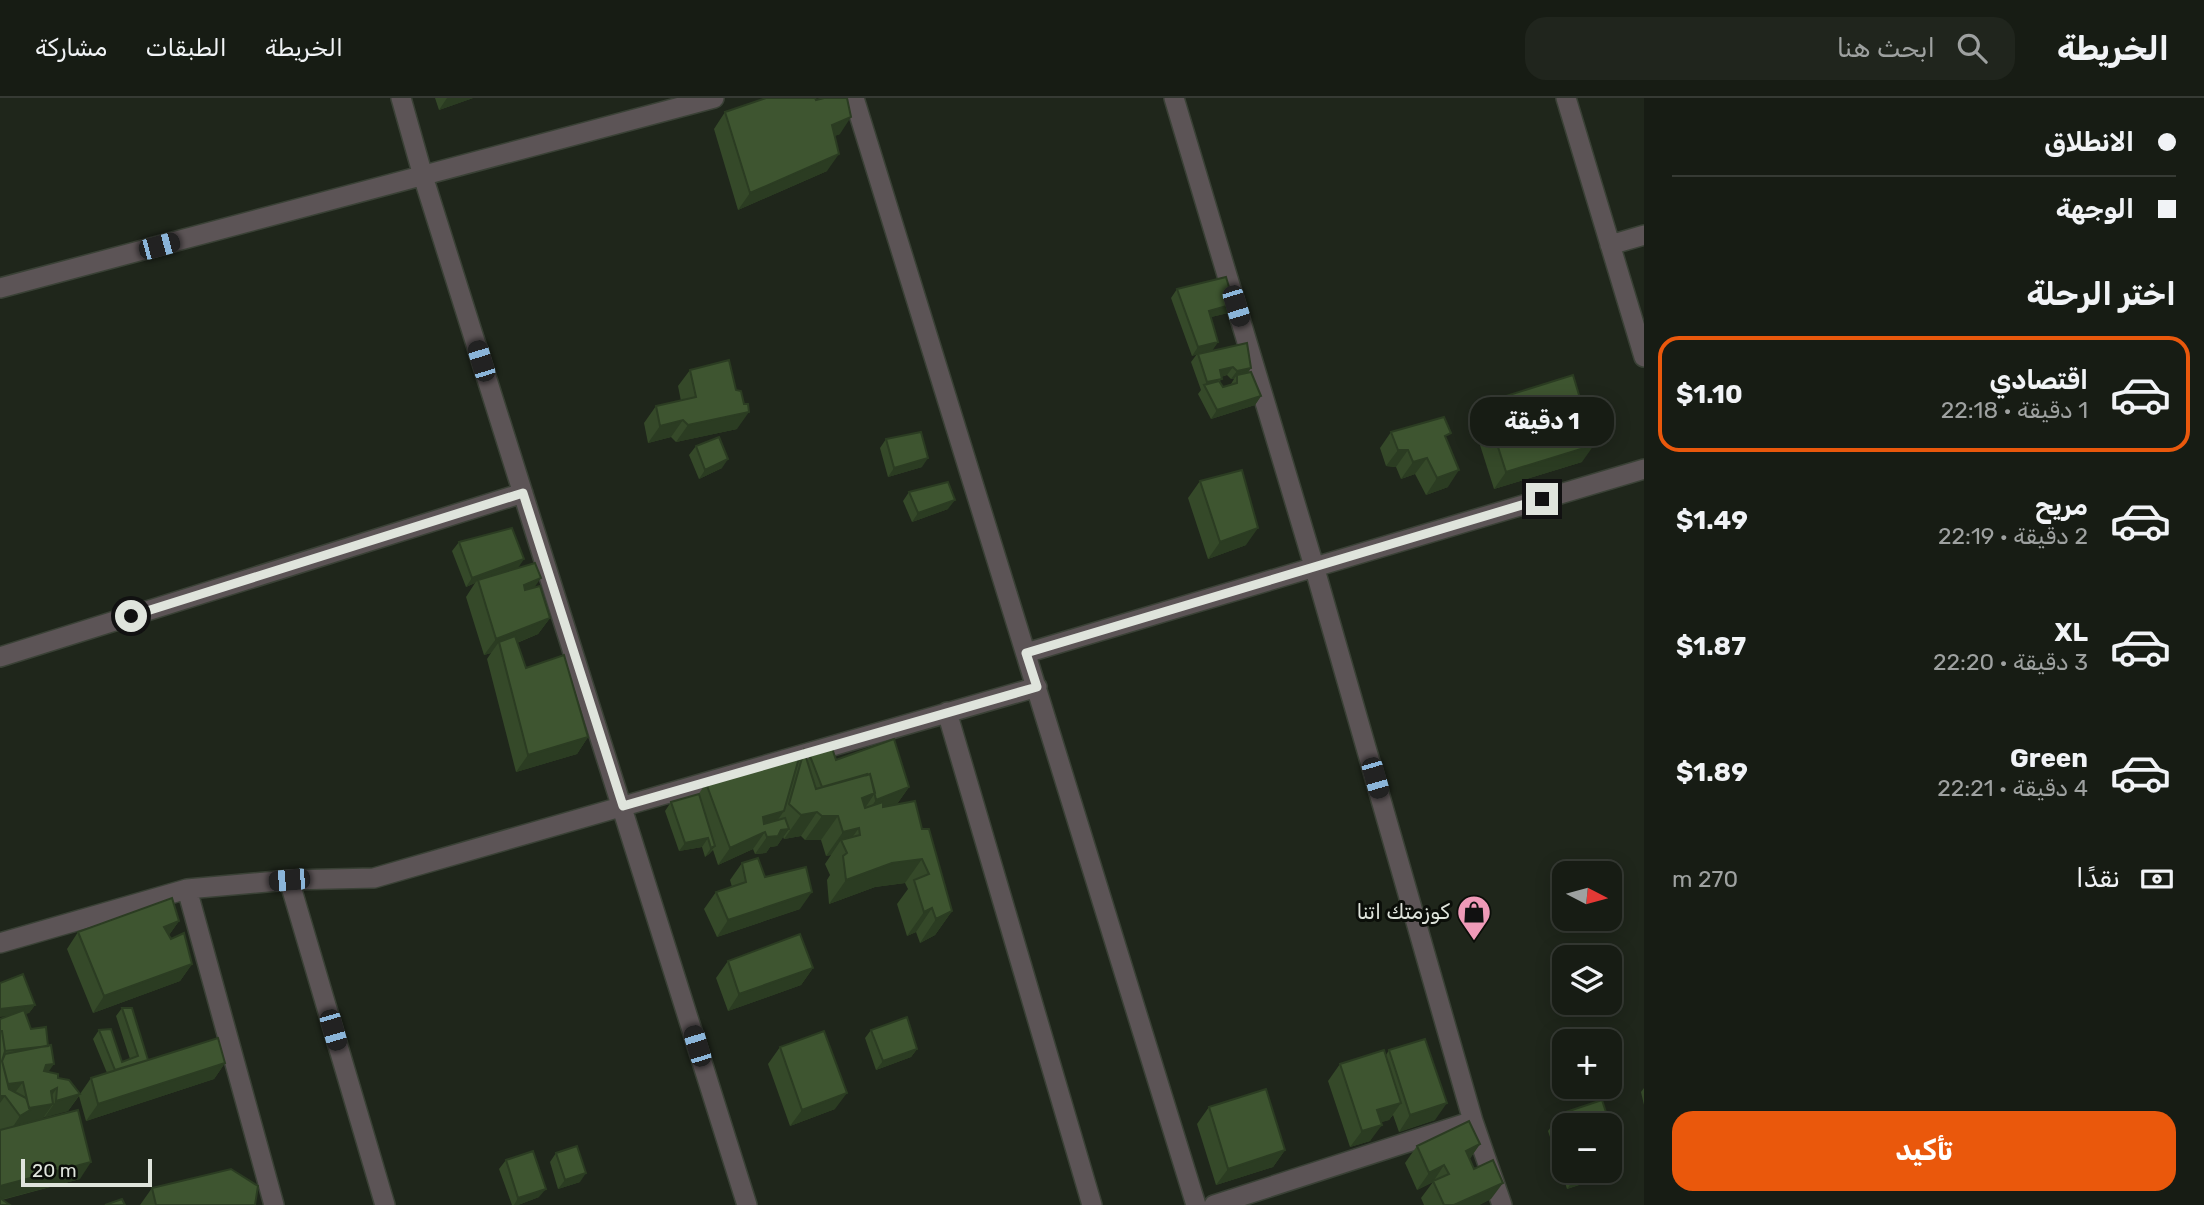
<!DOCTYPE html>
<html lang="ar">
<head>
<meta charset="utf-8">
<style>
	:root { --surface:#171c14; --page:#20251d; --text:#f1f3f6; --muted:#9ea1a0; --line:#363a34; --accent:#ea580c }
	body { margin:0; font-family:Rubik,Cairo,sans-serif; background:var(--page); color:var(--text); direction:rtl; height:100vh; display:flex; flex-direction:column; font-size:26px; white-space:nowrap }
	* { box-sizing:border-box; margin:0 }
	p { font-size:23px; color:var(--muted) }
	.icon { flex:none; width:38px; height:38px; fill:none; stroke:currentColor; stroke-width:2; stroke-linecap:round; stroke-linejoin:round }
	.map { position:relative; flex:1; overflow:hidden; direction:ltr }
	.panel { display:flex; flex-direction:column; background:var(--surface); width:560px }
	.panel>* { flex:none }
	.banner { display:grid; align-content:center; height:154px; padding:0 28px; background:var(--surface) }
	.needle { width:46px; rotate:96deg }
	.fabs { position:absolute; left:1552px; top:763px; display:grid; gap:14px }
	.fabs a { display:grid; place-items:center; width:70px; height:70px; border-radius:14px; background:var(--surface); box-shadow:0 4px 18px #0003,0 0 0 2px var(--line); font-size:35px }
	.scale { position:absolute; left:21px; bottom:18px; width:131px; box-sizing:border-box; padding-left:7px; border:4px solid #dfe4dc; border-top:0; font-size:19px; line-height:24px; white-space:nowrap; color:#dfe4dc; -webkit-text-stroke:5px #0b0e09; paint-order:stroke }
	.end { position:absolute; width:32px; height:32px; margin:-16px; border:9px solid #dfe4dc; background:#111; box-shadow:0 0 0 4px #111 }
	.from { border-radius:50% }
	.bubble { position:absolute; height:49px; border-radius:21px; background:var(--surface); box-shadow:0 4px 18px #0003,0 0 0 2px var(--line); font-size:23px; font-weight:700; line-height:49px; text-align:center; direction:rtl }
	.car { position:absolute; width:21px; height:42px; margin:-21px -10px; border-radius:9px; box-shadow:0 0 5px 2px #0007; background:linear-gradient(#222 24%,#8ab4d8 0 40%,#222 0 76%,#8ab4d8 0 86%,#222 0) }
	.banner b { display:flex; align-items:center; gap:24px; height:66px; font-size:26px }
	.banner b+b { border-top:2px solid var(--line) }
	.banner i { width:18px; height:18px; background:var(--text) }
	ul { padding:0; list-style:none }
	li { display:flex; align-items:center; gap:21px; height:116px; margin:0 14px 10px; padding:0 14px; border:4px solid transparent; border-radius:21px }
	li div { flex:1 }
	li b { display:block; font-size:26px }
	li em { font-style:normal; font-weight:700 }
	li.active { border-color:var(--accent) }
	li>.icon { width:63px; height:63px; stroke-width:1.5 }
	h2 { padding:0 28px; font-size:32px; line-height:84px }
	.pay { display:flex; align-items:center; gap:18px; height:77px; padding:0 28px; font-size:26px }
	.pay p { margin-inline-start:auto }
	.cta { display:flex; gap:14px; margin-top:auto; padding:14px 28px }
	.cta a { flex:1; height:80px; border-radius:21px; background:var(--accent); color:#fff; font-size:28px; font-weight:700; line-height:80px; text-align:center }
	header { display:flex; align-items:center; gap:42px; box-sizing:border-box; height:98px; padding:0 35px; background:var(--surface); border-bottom:2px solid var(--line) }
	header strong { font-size:33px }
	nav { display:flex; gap:38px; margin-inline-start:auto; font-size:24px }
	.search { width:490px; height:63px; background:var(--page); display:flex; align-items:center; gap:18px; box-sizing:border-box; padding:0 24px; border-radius:21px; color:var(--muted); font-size:26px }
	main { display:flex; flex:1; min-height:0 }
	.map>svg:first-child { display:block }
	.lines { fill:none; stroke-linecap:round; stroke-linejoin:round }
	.minor-casing { stroke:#3a4136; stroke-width:22 }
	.minor { stroke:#5c5456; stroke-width:19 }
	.wall { fill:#354929; fill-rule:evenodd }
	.shaded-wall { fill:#2b3c22 }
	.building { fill:#3e5530; stroke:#2b3c22; stroke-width:2 }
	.route { stroke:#dfe4dc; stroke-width:9 }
	.labels { text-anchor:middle; stroke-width:6; stroke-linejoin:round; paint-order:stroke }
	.poi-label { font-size:21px; fill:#dfe4dc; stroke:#0b0e09; text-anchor:end }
</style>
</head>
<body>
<header>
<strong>الخريطة</strong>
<div class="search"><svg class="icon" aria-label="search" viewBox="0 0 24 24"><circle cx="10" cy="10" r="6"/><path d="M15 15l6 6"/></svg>ابحث هنا</div>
<nav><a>الخريطة</a><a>الطبقات</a><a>مشاركة</a></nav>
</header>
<main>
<section class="panel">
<div class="banner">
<b><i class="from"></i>الانطلاق</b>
<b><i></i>الوجهة</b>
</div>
<h2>اختر الرحلة</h2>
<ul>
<li class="active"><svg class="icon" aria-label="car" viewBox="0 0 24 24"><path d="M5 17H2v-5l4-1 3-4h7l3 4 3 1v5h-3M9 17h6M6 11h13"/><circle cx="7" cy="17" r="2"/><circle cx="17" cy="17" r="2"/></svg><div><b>اقتصادي</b><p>1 دقيقة · 22:18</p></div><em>$1.10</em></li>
<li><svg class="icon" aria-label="car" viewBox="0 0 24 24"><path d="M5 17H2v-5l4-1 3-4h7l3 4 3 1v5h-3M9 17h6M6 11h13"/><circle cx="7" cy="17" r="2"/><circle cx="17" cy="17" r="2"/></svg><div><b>مريح</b><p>2 دقيقة · 22:19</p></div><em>$1.49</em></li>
<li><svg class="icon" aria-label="car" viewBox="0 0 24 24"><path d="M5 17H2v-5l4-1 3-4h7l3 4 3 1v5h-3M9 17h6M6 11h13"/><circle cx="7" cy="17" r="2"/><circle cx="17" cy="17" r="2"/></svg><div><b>XL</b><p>3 دقيقة · 22:20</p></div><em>$1.87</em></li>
<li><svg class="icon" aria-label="car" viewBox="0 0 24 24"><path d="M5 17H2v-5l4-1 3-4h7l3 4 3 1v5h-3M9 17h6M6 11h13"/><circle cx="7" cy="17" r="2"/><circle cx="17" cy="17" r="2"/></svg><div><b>Green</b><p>4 دقيقة · 22:21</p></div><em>$1.89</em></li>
</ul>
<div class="pay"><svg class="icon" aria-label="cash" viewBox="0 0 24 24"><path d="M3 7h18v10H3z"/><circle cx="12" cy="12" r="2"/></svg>نقدًا<p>270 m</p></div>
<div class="cta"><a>تأكيد</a></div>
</section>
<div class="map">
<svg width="1644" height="1107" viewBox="0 0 1644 1107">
	<rect width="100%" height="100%" fill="#1f261b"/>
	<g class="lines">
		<g class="minor-casing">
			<path id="minor" d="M401,0l22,78 324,1029
				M854,0l342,1107
				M1174,0l140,468 159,555 29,84
				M1566,0l78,259
				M1610,147l34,-10
				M0,190l714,-190
				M1026,555l618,-184
				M0,559l523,-164
				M947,614l145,493
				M289,782l96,325
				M187,791l87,316
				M0,845l187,-54 102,-9 85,-2 663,-191
				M1214,1107l259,-84"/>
		</g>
		<use href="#minor" class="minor"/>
	</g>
	<path class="wall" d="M435,0h38l-34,12z
		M725,14l115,22 -6,2 -7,35 -89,39 -24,-81z
		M1177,191l51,24 -17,4 7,25 -6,8 39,18 -3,4 13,24 -6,9 -44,14 -13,-25 3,-4 -10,-28 6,-8 -5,2 -21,-58zM1227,277l4,4h3l-3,5 -8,3 -3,-5 1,-5z
		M690,272l47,59 -61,13 -5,-5 -23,6 -4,-20 12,-17 25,-5 -3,-15z
		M1484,305l98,59 -88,27 -22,-69z
		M1391,334l56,7 1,48 -22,8 -11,-21 -14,5 -5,-12 -10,-1 -6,-18z
		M886,341l36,28 -34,10 -8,-29z
		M696,348l26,22 -23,11 -10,-24z
		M1200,383l46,64 -38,14 -20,-61z
		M909,394l39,17 -36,13 -9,-21z
		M459,444l60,25 16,20 15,31 -12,16 -21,9 9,25 62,69 -11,17 -61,18 -29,-113 4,-6 -7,2 -18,-58 9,-14 -9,4 -14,-36z
		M804,653l3,9 3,-4 26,4 73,27 -12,17 25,25 30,82 -17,24 -15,8 -4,-11 -9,4 -10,-32 11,-15 -3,-6 -30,4 -46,17 -2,-24 3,-5 -5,-11 6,-9 -5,1 -5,-16h-16l-4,-4 -17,3 -1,-2 -6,9 -7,1 -4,6 -11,1 -2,-5 -35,16 -5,-15 -4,4 -4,3 -3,-10 -23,4 -14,-40 6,-9 27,-7 8,-12 93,-25z
		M742,765l23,14 35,32 -83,28 -13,-28 12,-17 16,-5 -2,-7z
		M179,823l-10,14 23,29 -12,17 -87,32 -26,-64 11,-17z
		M728,863l85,7 -12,17 -73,26 -12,-33z
		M35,907l-6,8 -4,1 23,58 32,22 11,-16 16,-5 -14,-34 6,-9 23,32 8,-3 -14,-43 6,-8 26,52 77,3 -11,16 -128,42 -7,-25 -11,15 -24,6 -2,2 38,60 -78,21 -2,5v-186z
		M871,932l46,19 -6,8 -35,13 -11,-32z
		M780,949l55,62 -45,17 -22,-62z
		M1389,952l46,70 -36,12 -6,-17 -4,5 -8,2 -11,19 -20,6 -22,-66 12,-17 46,-9z
		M1644,990v17l-3,-13z
		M1602,1002l19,58 -12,17 -42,14 -19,-58 12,-17zM1564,1027h46v46h-46z
		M1209,1009l76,43 -12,17 -57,18 -19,-61z
		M1480,1046l-11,16 22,39 -12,6h-55l-3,-7 12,-16 -16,8 -12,-27 12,-17z
		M556,1055l24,29 -22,7 -8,-27z
		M506,1062l33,37 -21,8h-6l-13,-36z
		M152,1090l103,17h-115z"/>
	<path class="shaded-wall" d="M447,0h26l-34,12z
		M851,19l-11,17 -20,8 12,-17z
		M839,56l-12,17 -89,39 12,-17z
		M1234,206l-6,9 -25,6 6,-8z
		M1218,244l-6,9 -20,5 6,-9z
		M1233,269l-6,8 -13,4 6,-9z
		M1251,270l-6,9 -8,-2 -3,4h-3l6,-8z
		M1261,298l-6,9 -44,14 6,-9z
		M749,314l-12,17 -61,13 12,-17z
		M683,322l-12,17 -23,6 12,-17z
		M1594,347l-12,17 -88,27 12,-17z
		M1398,352h10l-12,17 -10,-1z
		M928,360l-6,9 -34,10 6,-9z
		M1427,360l-12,16 -14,5 12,-17z
		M728,361l-6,9 -23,11 6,-9z
		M1459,372l-11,17 -22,8 11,-17z
		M955,402l-7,9 -36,13 6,-9z
		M1258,430l-12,17 -38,14 12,-17z
		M524,461l-6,9 -40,12 -3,3 -9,4 6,-9z
		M541,480l-12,17 -16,7 11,-17z
		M550,520l-12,16 -37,15 -2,-7 -8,11 -7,2 12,-16z
		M588,639l-11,17 -61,18 12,-17z
		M909,689l-12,17 -33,13 12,-17z
		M875,695l-16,24 3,-19z
		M784,713l-12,17 -21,6 12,-17z
		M817,714l-16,24 -17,3 17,-24z
		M822,718h16l-17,24h-16z
		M859,730l-14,19 -4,-7 -10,15 -5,1 17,-24z
		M789,731l-12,17 -7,1 -4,6 -11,1 12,-17 14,-7z
		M765,734l-12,17 -35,16 12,-17z
		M708,740l-6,9 -23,4 6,-8z
		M715,748l-6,8 -4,3 6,-9z
		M922,761l-17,24 -30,4 -46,17 17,-24 46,-17z
		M812,794l-12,17 -83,28 11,-17z
		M932,810l-16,24 -9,4 17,-24z
		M952,813l-17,24 -15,8 16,-24z
		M179,823l-12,17 -3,-11z
		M192,866l-12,17 -87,32 11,-17z
		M813,870l-12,17 -73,26 11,-17z
		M35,907l-6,8 -29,4v-8z
		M917,951l-6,8 -35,13 7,-9z
		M225,965l-11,16 -128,42 12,-17z
		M54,966l-12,17 4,-16z
		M23,984l-12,16 -6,-2 -5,7v-10l6,-8z
		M57,990l-12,17 8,-1 -12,17 -21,3 -7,10 -9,6 16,-24 8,-8 23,-17z
		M847,995l-12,16 -45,17 12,-16z
		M80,996l-12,17 -24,7 12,-17z
		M1401,1005l-12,17 -23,7 11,-17z
		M1447,1005l-12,17 -36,12 11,-17z
		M1382,1027l-12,16 -20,6 12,-16z
		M1480,1046l-12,17 -2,-10z
		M1285,1052l-12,17 -57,18 12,-16z
		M1621,1060l-12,17 -42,14 12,-17 4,-1h27v-9z
		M91,1064l-11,17 -80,21v-14z
		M1444,1067l-11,17 -16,8 12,-17z
		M586,1075l-6,9 -22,7 7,-9z
		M1503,1085l-12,16 -12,6h-25z
		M546,1091l-7,8 -21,8h-4l4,-7z"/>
	<path class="building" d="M766,0h49l1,2 8,-2h23l4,19 -19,8 7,29 -89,39 -25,-81z
		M1226,179l8,27 -25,7 9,31 -20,5 -21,-58z
		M1247,245l4,25 -14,3 -4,-4 -13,3 2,9 -15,3 -9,-28z
		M729,262l7,30 5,1 3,13h4l1,8 -61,13 -5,-5 -23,6 -4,-20 40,-9 -6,-27z
		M1251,274l10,24 -44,14 -13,-25 15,-4 4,6 14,-4v-8z
		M1573,277l21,70 -88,27 -22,-69z
		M1444,319l7,16 -6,3 14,34 -22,8 -10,-20 -14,4 -5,-12h-10l-7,-18z
		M921,334l7,26 -34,10 -8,-29z
		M719,339l9,22 -23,11 -9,-24z
		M1242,372l16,58 -38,14 -20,-61z
		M948,384l7,18 -37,13 -9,-21z
		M512,430l12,31 -52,19 -13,-36z
		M535,465l6,15 -17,7 1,5 15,-4 10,32 -54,21 -18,-59z
		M515,538l11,32 38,-13 24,82 -60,18 -29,-113z
		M894,641l15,48 -33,13 -6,-26 -3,1v-1l-45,13 -12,-31 22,-8 4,12z
		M804,653l12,38 54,-15 5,19 -13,5 3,10 18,-6v5l32,-6 7,28h7l23,82 -16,8 -4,-11 -8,4 -10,-32 15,-6 -7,-15 -30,4 -46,17 -3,-24 4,-3 -6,-13 19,-5 -1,-7 -16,4 -5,-16h-16l-5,-4 -16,3 -12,-11z
		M799,660l-15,53 -21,6 1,7 21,-6 4,11 -8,1 -3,6 -11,1 -2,-5 -35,16 -24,-65z
		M699,696l16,52 -4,2 -3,-10 -23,5 -14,-41z
		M758,760l7,19 41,-10 6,25 -84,28 -12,-28 30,-10 -4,-19z
		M172,800l7,23 -15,6 7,12 13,-6 8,31 -88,32 -26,-64z
		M800,836l13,34 -74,26 -11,-33z
		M23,876l12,31 -35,4v-26z
		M122,910h10l16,52 -33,10 -16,-40 12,-1 11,33 16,-6z
		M24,912l7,19 15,-2 2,19 -43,5 -3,-20h-2v-12z
		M907,919l10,32 -34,12 -12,-31z
		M0,933h2l3,20 -3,10 7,28 17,9 4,12 -10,6 -15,-20h-5z
		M824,933l23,62 -45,17 -22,-63z
		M218,940l7,25 -127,41 -7,-26z
		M1425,941l22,64 -37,12 -21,-65z
		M51,947l3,19 -8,1 -2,6 14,3v4l11,2 11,14 -24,7 1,-13 -6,3 2,13 -24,4 -6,-26 -15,2 -6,-23 3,-7z
		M1384,952l17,53 -24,7 5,15 -20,6 -22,-67z
		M1266,991l19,61 -57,19 -19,-62z
		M1602,1002l19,58 -11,4v-37h-46v4l-4,-15z
		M78,1012l13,52 -91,24v-56z
		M1469,1023l11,23 -14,7 8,18 19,-9 10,23 -49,22h-10l-11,-24 16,-7 -5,-9 -15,8 -12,-27z
		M577,1048l9,27 -21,7 -9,-27z
		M533,1053l13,38 -28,9 -12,-38z
		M231,1071l27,17 -3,19h-99l-4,-17z
		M0,1100l10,7h-10z
		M122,1101l3,6h-20z"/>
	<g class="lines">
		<path class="route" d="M131,518l392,-123 100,313 414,-119 -11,-34 516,-154"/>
	</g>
	<defs>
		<g id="shop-pin" transform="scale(1.75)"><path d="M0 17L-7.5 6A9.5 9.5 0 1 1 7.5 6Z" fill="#ef9ab8" stroke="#0b0e09"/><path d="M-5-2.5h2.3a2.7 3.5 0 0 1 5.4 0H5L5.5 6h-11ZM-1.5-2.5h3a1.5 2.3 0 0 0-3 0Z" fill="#111"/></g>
	</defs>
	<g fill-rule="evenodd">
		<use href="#shop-pin" x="1474" y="814"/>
	</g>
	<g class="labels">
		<g class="poi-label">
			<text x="1450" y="821">كوزمتك اتنا</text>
		</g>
	</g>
</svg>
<div class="fabs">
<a><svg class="needle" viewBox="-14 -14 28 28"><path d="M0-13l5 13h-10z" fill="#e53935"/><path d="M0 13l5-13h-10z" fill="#9ea1a0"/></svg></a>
<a><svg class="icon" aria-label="layers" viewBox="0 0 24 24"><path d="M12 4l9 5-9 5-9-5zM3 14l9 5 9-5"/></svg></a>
<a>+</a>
<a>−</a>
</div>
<div class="scale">20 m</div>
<i class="end from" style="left:131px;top:518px"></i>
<i class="end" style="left:1542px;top:401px"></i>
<div class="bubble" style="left:1470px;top:299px;width:144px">1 دقيقة</div>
<i class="car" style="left:159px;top:148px;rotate:75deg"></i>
<i class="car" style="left:1236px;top:208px;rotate:163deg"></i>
<i class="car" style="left:481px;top:263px;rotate:343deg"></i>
<i class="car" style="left:1375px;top:680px;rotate:164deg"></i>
<i class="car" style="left:289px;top:782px;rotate:265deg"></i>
<i class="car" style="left:333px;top:932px;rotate:164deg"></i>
<i class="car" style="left:697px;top:948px;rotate:343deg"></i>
</div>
</main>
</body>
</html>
